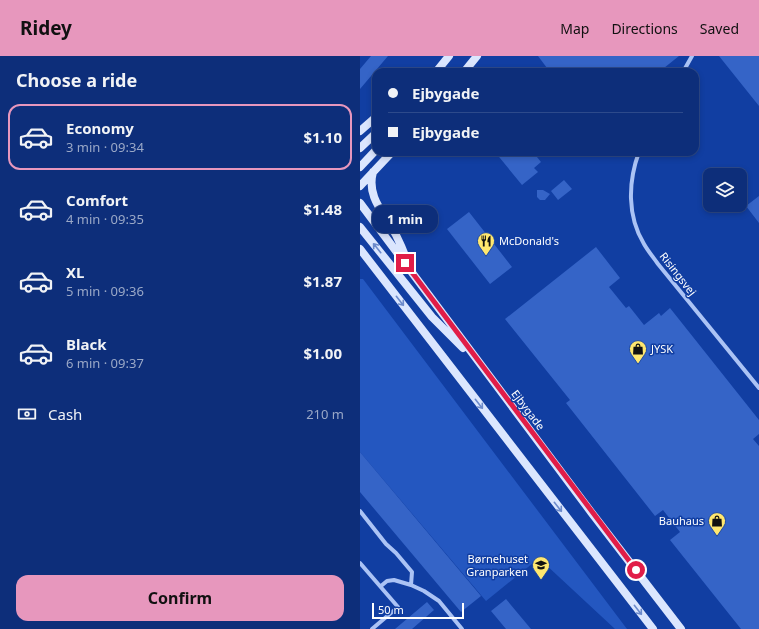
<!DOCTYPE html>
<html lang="en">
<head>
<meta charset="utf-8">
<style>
	:root { --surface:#0d2e7a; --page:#16367f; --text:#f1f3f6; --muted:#9aa8c7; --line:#2d4a8b; --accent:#e797bd }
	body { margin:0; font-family:"Noto Sans",sans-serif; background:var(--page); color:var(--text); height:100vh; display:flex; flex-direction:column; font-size:15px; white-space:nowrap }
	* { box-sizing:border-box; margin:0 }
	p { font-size:13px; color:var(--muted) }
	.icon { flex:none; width:22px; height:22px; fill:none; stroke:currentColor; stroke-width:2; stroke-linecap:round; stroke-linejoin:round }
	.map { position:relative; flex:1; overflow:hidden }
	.drawer { display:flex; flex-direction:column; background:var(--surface); width:360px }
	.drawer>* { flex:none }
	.guide { position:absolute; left:12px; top:12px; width:327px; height:88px; border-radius:12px; box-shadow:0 2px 6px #0003,0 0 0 1px var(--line); display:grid; align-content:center; height:88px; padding:0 16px; background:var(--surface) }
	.controls { position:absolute; left:343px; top:112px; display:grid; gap:8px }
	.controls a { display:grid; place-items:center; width:44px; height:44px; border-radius:8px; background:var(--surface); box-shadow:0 2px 6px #0003,0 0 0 1px var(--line); font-size:20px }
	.scale { position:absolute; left:12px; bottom:10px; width:92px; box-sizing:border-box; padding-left:4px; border:2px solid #fff; border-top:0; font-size:11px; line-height:14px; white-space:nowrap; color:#fff; -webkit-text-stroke:3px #113ea2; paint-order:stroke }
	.end { position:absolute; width:18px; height:18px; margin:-9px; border:5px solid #e11d48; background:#fff; box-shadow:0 0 0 2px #fff }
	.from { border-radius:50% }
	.bubble { position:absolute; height:28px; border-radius:12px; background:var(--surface); box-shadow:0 2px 6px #0003,0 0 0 1px var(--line); font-size:13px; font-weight:700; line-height:28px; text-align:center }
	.guide b { display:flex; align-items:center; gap:14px; height:38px; font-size:15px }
	.guide b+b { border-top:1px solid var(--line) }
	.guide i { width:10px; height:10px; background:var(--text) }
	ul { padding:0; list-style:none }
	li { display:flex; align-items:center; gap:12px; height:66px; margin:0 8px 6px; padding:0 8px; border:2px solid transparent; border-radius:12px }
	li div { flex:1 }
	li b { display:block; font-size:15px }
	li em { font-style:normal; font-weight:700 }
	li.active { border-color:var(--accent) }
	li>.icon { width:36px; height:36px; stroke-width:1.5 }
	h2 { padding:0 16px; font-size:18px; line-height:48px }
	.pay { display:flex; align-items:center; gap:10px; height:44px; padding:0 16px; font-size:15px }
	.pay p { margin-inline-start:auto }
	.primary-button { display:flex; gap:8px; margin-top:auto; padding:8px 16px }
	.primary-button a { flex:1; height:46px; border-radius:12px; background:var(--accent); color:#111; font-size:16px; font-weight:700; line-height:46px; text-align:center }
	header { display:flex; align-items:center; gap:24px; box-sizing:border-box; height:56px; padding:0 20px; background:var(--accent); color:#111 }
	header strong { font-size:19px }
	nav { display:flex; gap:22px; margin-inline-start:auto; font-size:14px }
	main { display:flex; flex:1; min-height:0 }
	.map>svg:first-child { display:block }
	.green { fill:#2457c0 }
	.building { fill:#3564c7 }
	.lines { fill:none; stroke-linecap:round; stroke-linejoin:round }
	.street { stroke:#abc3f5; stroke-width:4 }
	.secondary { stroke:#dbe6fe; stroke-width:8 }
	.oneway { stroke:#6c8acb }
	.route { stroke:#e11d48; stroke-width:5 }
	.labels { text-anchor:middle; stroke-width:3; stroke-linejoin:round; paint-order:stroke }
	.poi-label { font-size:11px; fill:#fff; stroke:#113ea2; text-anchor:start }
	.street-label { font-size:11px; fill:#fff; stroke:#113ea2 }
</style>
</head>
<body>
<header>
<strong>Ridey</strong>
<nav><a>Map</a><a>Directions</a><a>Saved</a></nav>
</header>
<main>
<section class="drawer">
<h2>Choose a ride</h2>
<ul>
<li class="active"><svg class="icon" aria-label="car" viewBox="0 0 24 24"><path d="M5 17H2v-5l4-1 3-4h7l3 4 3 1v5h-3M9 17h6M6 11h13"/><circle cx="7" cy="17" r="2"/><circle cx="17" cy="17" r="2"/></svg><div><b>Economy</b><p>3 min · 09:34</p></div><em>$1.10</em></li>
<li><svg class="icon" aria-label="car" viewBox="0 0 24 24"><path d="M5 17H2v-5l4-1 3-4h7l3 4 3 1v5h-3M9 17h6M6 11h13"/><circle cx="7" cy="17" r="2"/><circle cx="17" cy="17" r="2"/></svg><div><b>Comfort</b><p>4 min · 09:35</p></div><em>$1.48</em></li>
<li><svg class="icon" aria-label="car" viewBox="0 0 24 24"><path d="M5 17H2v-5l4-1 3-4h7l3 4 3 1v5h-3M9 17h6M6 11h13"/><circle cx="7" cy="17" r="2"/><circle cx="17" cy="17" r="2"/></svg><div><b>XL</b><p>5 min · 09:36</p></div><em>$1.87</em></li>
<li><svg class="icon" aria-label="car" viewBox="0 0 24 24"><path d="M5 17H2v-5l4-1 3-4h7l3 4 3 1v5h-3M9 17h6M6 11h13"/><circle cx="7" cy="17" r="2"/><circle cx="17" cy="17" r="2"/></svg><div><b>Black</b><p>6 min · 09:37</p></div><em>$1.00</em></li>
</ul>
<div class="pay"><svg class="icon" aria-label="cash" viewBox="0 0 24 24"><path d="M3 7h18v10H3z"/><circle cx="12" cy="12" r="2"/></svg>Cash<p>210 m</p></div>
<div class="primary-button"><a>Confirm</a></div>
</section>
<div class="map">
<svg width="399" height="573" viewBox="0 0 399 573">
	<rect width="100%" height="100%" fill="#113ea2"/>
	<path class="green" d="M0,223h3l264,350h-12l-71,-66 -6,-4 -52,42 -126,-149z"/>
	<path class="building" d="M11,0h17l-28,33v-20z
		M178,0h141l-20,16h-109z
		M359,0h40v50z
		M135,96h38l8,10 -7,6 4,4 -16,13z
		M204,124l8,9 -14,11 -7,-9z
		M177,134h6l7,4 -5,6h-5l-3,-3z
		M399,140v27l-13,-17z
		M109,156l43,55 -22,17 -43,-55z
		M236,191l24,31 -11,9 17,21 3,-2 15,19 15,-12 2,3 9,-8 89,112v14l-6,5 6,7v183h-18l-71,-89 10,-8 -17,-22 -8,6 -89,-113 4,-3 -65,-81z
		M0,396l121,144 -20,16 -101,-120z
		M146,543l25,30h-25l-15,-18z
		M67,546l7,8 -22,19h-17z"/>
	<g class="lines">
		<path class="street" d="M323,16l9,-16
			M279,96c-11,30 -12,64 5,92 4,7 9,13 14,20l101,124
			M0,455l26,33 10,9 16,19 -1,13
			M0,507l38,44 -26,22
			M21,530l6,-5 7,-1 17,5 13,6 15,10 23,28"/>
		<path class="secondary" d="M76,16l13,-16
			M104,16l13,-16
			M0,75l16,-14
			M0,92l16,-15
			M0,111l16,-17
			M13,116c-7,25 12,42 23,63 4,8 8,17 11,26
			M0,130l32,-34
			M0,147l231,309 90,117
			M0,171l72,90 31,31
			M0,193l293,380"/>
	</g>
	<defs><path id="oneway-shaft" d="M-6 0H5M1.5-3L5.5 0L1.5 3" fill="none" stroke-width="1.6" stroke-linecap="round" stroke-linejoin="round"/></defs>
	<g class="oneway">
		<use href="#oneway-shaft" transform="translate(17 192) rotate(-129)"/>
		<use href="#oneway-shaft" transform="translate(40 245) rotate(52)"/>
		<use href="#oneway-shaft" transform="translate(119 348) rotate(52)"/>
		<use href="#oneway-shaft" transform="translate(198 451) rotate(52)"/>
		<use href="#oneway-shaft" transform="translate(278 554) rotate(52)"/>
	</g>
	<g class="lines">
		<path class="route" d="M45,207l231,307"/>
	</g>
	<defs>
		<g id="restaurant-pin" transform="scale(0.9)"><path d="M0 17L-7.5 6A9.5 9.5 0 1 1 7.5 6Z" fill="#ffe76f" stroke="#113ea2"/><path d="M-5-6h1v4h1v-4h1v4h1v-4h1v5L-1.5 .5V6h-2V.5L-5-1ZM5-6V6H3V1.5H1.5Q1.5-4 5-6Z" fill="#111"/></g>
		<g id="shop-pin" transform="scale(0.9)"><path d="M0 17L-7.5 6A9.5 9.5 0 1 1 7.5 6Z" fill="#ffe76f" stroke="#113ea2"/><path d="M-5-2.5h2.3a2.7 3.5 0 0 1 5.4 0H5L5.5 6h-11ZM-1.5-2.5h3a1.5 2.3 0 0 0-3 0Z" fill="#111"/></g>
		<g id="school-pin" transform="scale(0.9)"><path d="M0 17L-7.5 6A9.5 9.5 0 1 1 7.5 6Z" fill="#ffe76f" stroke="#113ea2"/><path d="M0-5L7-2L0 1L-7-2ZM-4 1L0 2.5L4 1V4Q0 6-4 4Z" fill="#111"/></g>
	</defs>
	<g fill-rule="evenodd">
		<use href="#restaurant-pin" x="126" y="185"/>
		<use href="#shop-pin" x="278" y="293"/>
		<use href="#shop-pin" x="357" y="465"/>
		<use href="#school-pin" x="181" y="509"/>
	</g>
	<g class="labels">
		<g class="poi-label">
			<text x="139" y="189">McDonald's</text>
			<text x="291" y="297">JYSK</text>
			<text x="344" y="469" text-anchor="end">Bauhaus</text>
			<text x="168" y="507" text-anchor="end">Børnehuset<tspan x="168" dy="13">Granparken</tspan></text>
		</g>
		<g class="street-label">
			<text transform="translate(318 218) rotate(52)" y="4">Risingsvej</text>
			<text transform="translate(168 354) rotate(53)" y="4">Ejbygade</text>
		</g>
	</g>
</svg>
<div class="controls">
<a><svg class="icon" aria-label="layers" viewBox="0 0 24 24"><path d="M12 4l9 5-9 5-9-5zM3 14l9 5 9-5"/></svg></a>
</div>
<div class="scale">50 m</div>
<i class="end from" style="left:276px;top:514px"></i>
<i class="end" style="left:45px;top:207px"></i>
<div class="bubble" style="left:12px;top:149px;width:66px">1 min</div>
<div class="guide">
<b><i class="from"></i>Ejbygade</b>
<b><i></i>Ejbygade</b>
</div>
</div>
</main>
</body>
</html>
